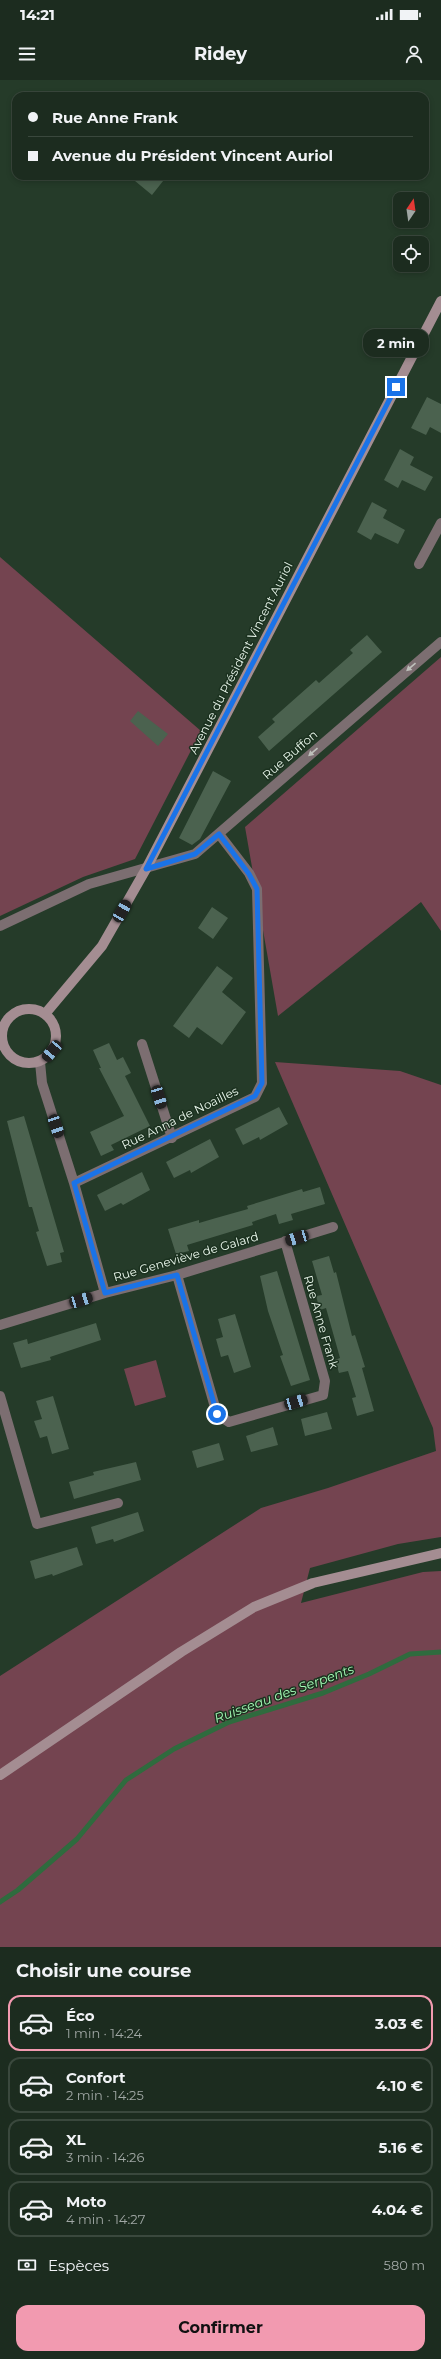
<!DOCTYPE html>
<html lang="fr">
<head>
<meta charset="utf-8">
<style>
	:root { --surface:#1c2c1f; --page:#253428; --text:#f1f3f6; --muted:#a0a7a4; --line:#3a483d; --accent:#f29ab0 }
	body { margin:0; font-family:Montserrat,sans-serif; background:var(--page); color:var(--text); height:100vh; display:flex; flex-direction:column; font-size:15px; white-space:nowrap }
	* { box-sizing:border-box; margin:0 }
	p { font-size:13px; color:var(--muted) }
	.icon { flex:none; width:22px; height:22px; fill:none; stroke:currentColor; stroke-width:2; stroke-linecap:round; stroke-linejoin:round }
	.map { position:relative; height:1867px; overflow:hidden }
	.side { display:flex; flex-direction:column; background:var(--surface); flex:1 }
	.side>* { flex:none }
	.guide { position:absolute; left:12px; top:12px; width:417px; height:88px; border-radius:12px; box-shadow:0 2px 6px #0003,0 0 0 1px var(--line); display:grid; align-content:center; height:88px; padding:0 16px; background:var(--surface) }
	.needle { width:26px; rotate:13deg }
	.fabs { position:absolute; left:393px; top:112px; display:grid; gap:8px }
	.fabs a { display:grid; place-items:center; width:36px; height:36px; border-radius:8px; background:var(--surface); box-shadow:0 2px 6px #0003,0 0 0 1px var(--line); font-size:20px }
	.end { position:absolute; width:18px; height:18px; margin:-9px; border:5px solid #1a73e8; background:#fff; box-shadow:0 0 0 2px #fff }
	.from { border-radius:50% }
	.bubble { position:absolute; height:28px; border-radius:12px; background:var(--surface); box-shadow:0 2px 6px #0003,0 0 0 1px var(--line); font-size:13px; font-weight:700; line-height:28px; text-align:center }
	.car { position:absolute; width:12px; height:24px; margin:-12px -6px; border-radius:5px; box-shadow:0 0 3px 1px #0007; background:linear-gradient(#222 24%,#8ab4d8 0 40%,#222 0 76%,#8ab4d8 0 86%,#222 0) }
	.guide b { display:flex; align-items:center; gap:14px; height:38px; font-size:15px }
	.guide b+b { border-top:1px solid var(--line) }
	.guide i { width:10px; height:10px; background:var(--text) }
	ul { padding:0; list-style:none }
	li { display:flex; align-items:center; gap:12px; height:56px; margin:0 8px 6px; padding:0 8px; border:2px solid var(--line); border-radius:12px }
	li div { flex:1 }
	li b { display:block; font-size:15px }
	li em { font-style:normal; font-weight:700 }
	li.active { border-color:var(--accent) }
	li>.icon { width:36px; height:36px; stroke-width:1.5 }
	h2 { padding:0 16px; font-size:18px; line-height:48px }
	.pay { display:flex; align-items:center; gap:10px; height:44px; padding:0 16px; font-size:15px }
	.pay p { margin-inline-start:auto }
	.action { display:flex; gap:8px; margin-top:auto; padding:8px 16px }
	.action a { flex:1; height:46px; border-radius:12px; background:var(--accent); color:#111; font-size:16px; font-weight:700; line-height:46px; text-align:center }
	.status { display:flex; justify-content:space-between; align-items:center; height:28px; padding:0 20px; background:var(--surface); direction:ltr }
	.status svg { height:11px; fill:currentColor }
	header { display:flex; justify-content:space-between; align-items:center; height:52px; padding:0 16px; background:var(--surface); font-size:18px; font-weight:700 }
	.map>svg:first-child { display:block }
	.green { fill:#744450 }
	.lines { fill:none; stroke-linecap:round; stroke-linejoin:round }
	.stream { stroke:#2f6b3e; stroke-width:5 }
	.building { fill:#4b624f }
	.street { stroke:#7c6e71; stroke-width:10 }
	.secondary { stroke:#a48d92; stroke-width:10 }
	.oneway { fill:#bec0bb }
	.route { stroke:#1a73e8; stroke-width:5 }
	.labels { text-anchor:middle; stroke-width:3; stroke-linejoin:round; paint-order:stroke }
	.street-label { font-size:12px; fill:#eaf7ec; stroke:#1b311f }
	.water-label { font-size:13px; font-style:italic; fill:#a4fab5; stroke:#1b311f }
</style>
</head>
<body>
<div class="status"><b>14:21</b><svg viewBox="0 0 49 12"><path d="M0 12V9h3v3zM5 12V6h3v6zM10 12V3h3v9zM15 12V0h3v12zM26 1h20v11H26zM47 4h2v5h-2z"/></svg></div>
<header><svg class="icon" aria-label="menu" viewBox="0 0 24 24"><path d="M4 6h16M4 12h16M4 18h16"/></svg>Ridey<svg class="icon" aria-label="person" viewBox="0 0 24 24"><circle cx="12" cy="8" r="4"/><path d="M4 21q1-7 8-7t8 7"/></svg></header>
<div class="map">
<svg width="441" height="1867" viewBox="0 0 441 1867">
	<rect width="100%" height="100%" fill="#253b29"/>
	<path class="green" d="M0,477l201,174 -66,128 -52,18 -83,39z
		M441,577v274l-20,-29 -143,114 -33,-189z
		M275,982l125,9 41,14v452l-43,7 -88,24 -9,35 122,-31 18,-1v376h-441v-271l261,-168 67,-20 108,-37 -3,-23z
		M156,1280l10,37 -31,9 -11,-37z"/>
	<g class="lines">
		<path class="stream" d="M0,1822l18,-12 59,-51 49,-59 48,-31 55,-27 94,-29 46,-19 41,-20 31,-2"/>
	</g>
	<path class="building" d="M129,96h38l-15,19z
		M427,317l14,7v29l-11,-6 -4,8 -15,-7z
		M400,369l14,8 -4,8 23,12 -8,14 -23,-11 -4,8 -14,-8z
		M372,422l15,8 -4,8 22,12 -7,14 -23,-11 -4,7 -14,-8z
		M367,555l15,17 -113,99 -11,-14 17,-15 -3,-3 44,-39 3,3 34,-30 -3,-3z
		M138,631l30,23 -10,12 -28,-25z
		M213,691l18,10 -31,58 -8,6 -13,-7z
		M212,827l16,11 -15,21 -15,-11z
		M217,886l16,12 -11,14 24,20 -24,33 -25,-18 -8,11 -16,-12z
		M109,963l8,17 6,-3 8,16 -6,3 25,50 -39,19 3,5 -13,6 -11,-24 34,-16 -25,-48h2l-8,-18z
		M279,1027l9,17 -28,16 -1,-3 -16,8 -8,-16z
		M24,1036l40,136 -4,1 2,9 -15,4 -11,-34 3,-1 -7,-24h-3l-22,-86z
		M210,1059l9,18 -28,16 -1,-3 -16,8 -8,-16z
		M142,1092l8,18 -27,15 -2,-2 -16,8 -8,-16z
		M320,1107l5,17 -34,10 2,6 -14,4 -3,-10 -24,8 1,3 -66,20 2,6 -13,3 -8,-25 31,-9v3l17,-5 32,-9 -1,-3 55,-17 1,3z
		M329,1176l5,17 2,-1 16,64 3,-1 10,32 -3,1 12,43 -17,5 -5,-18 4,-1 -8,-26 -9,2 -4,-13 5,-2 -14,-50 -6,2 -4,-14 6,-1 -10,-34z
		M277,1191l33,109 -19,6 -11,-30 3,-1 -15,-44 -8,-35z
		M235,1234l16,53 -17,6 -6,-18 -7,2 -5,-18 7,-2 -5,-18z
		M96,1243l5,17 -51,17 1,3 -30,8 -8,-25 14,-4 1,5z
		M53,1316l16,53 -17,5 -5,-18 -7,2 -6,-17 8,-2 -6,-18z
		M327,1332l5,17 -27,7 -4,-17z
		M273,1347l5,18 -27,7 -5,-16z
		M219,1363l5,17 -27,8 -5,-17z
		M136,1382l5,18 -67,19 -5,-17 25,-7 -1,-3z
		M138,1432l6,19 -30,11 -1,-3 -17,5 -5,-17z
		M77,1467l6,18 -30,11 -1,-2 -17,5 -5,-18z"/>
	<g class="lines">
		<path class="street" d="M419,484l22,-41
			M0,846l89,-42 106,-30 246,-212
			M142,964l30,94
			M40,982l2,21 32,100 31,110
			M74,1103l181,-86 7,-14 -5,-194 -8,-16 -30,-39
			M177,1195l40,139 12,8 94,-27 2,-14 -40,-140
			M0,1245l105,-32 72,-18 156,-48
			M0,1316l37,128 81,-21"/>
		<path class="secondary" d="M2 956a27 27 0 1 1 54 0a27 27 0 1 1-54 0Z
			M45,934l57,-68 44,-77 295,-568
			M0,1695l181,-123 73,-45 59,-24 128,-30"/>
	</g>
	<defs><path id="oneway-solid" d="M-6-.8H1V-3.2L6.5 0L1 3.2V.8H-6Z"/></defs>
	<g class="oneway">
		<use href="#oneway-solid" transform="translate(411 587) rotate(139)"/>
		<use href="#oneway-solid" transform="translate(313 672) rotate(139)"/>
	</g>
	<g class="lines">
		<path class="route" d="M217,1334l-40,-139 -72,18 -31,-110 181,-87 7,-13 -5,-194 -8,-15 -30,-40 -24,20 -49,15 250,-482"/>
	</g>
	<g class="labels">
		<g class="street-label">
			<text transform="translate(241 578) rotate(-63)" y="4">Avenue du Président Vincent Auriol</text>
			<text transform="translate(290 675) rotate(-41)" y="4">Rue Buffon</text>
			<text transform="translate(180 1038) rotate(-26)" y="4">Rue Anna de Noailles</text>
			<text transform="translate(186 1177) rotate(-16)" y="4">Rue Geneviève de Galard</text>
			<text transform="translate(321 1242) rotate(74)" y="4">Rue Anne Frank</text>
		</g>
		<g class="water-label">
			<text transform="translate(284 1613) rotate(-20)" y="5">Ruisseau des Serpents</text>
		</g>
	</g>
</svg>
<div class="fabs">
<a><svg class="needle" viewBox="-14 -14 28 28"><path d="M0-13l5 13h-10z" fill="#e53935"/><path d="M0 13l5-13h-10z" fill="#a0a7a4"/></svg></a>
<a><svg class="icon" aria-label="locate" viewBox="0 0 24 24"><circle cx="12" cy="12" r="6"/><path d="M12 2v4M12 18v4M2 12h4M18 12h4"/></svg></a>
</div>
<i class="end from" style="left:217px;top:1334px"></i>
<i class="end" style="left:396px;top:307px"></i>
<div class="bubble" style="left:363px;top:249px;width:66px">2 min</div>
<i class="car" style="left:122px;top:831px;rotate:30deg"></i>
<i class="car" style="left:52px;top:971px;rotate:220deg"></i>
<i class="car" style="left:159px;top:1017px;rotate:163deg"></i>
<i class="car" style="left:56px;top:1046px;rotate:162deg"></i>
<i class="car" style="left:297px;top:1158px;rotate:253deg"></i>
<i class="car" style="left:81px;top:1220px;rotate:73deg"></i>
<i class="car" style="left:296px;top:1322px;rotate:74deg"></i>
<div class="guide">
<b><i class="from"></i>Rue Anne Frank</b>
<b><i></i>Avenue du Président Vincent Auriol</b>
</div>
</div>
<section class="side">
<h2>Choisir une course</h2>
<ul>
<li class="active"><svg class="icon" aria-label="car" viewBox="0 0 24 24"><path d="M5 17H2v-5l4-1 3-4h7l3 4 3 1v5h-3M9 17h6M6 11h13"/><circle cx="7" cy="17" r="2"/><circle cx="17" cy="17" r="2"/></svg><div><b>Éco</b><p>1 min · 14:24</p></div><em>3.03 €</em></li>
<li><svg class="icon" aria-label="car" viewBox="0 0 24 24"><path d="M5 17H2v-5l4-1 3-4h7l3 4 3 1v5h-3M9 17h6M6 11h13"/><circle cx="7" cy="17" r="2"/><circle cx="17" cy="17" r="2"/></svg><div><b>Confort</b><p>2 min · 14:25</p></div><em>4.10 €</em></li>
<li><svg class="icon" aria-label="car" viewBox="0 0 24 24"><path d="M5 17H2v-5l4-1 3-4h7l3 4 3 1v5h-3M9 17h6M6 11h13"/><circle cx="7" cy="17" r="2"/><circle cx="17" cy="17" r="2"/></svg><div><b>XL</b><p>3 min · 14:26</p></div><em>5.16 €</em></li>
<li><svg class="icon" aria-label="car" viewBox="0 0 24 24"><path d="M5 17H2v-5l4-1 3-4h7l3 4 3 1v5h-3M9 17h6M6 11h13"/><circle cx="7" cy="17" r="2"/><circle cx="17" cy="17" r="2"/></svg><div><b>Moto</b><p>4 min · 14:27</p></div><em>4.04 €</em></li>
</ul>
<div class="pay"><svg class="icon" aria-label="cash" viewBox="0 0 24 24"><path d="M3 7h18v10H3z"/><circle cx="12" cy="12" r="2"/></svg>Espèces<p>580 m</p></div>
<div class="action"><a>Confirmer</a></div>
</section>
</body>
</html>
